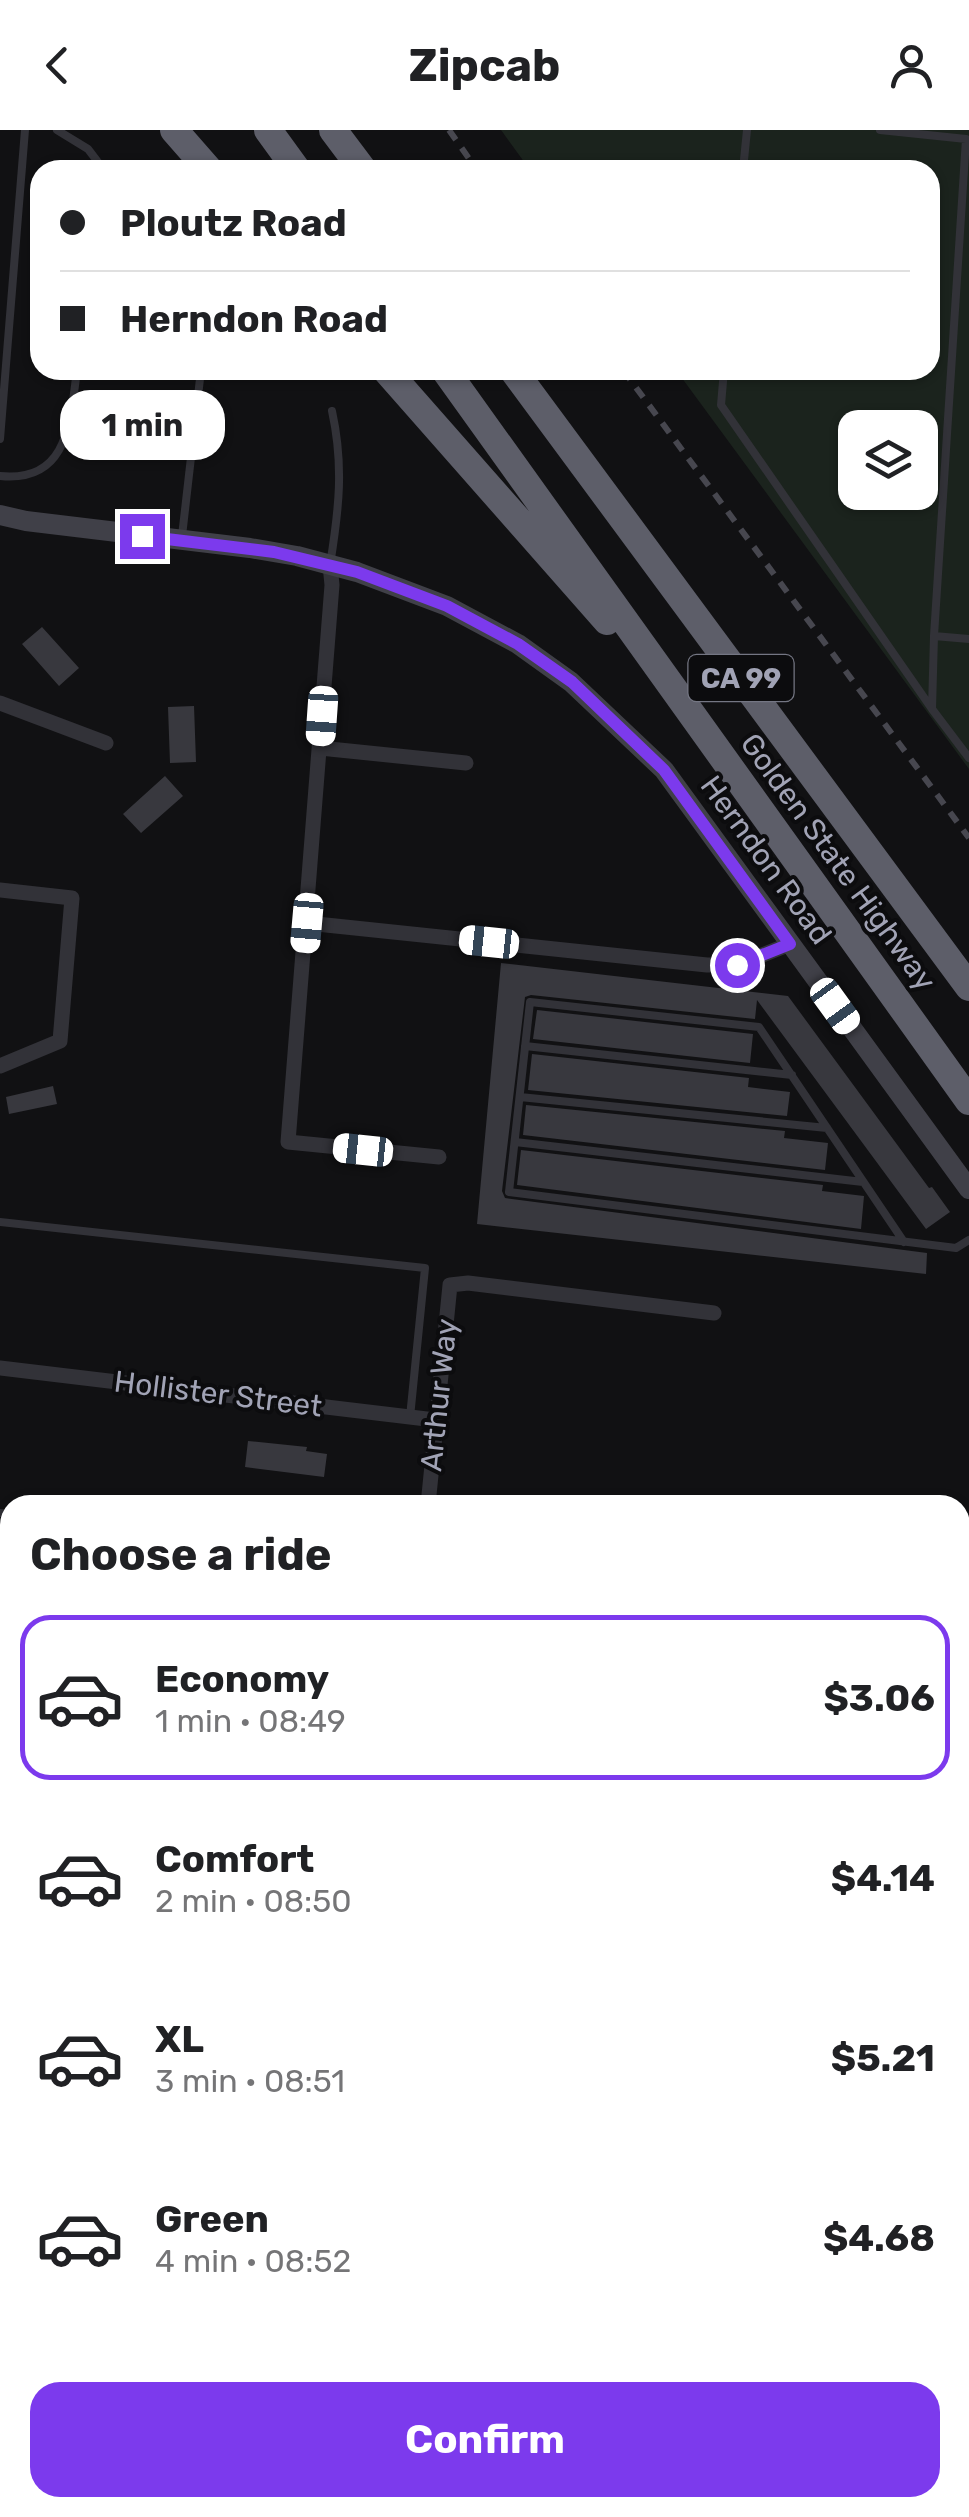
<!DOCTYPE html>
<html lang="en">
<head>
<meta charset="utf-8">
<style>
	:root { --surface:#fff; --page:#f2f2f2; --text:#202124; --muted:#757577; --line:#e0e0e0; --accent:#7c3aed }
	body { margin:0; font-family:Rubik,sans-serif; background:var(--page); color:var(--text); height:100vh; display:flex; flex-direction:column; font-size:38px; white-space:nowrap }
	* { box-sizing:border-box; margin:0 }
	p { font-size:32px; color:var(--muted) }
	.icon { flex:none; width:55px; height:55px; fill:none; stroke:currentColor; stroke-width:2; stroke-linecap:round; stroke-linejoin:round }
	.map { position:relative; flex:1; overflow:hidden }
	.drawer { position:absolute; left:0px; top:1365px; width:970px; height:1022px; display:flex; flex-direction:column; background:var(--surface); border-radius:30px 30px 0 0; box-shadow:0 2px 8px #0004 }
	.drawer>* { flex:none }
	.banner { position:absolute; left:30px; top:30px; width:910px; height:220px; border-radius:30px; box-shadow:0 2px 8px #0004; display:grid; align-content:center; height:220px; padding:0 30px; background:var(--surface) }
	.fabs { position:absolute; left:838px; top:280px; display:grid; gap:20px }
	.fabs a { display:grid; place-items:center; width:100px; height:100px; border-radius:20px; background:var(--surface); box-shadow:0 2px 8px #0004; font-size:50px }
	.end { position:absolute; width:45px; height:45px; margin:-22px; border:12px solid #7c3aed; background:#fff; box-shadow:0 0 0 5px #fff }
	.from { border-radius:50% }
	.bubble { position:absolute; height:70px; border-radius:30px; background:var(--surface); box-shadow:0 2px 8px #0004; font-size:32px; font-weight:700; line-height:70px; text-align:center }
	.car { position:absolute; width:30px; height:60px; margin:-30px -15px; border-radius:12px; box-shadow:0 0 8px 2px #0007; background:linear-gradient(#fff 24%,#345 0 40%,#fff 0 76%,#345 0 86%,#fff 0) }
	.banner b { display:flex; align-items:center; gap:35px; height:95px; font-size:38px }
	.banner b+b { border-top:2px solid var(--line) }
	.banner i { width:25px; height:25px; background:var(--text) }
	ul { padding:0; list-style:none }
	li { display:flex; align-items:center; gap:30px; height:165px; margin:0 20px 15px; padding:0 10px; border:5px solid transparent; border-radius:30px }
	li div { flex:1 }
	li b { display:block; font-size:38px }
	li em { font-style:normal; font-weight:700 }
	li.active { border-color:var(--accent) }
	li>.icon { width:90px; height:90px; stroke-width:1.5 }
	h2 { padding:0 30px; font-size:45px; line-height:120px }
	.primary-button { display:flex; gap:20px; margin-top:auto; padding:20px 30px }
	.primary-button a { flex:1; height:115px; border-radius:30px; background:var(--accent); color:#fff; font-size:40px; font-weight:700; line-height:115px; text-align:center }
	header { display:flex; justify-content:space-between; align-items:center; height:130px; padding:0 30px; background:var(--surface); font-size:45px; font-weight:700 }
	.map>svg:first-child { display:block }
	.built { fill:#1d1d20 }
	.green { fill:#1b231d; fill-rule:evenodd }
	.building { fill:#38383e }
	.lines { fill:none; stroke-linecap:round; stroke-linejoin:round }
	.lane { stroke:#323238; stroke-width:8 }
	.street { stroke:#323238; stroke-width:15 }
	.secondary { stroke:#404048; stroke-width:20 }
	.highway { stroke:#5d5e69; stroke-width:28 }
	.rail { stroke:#47474f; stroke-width:6; stroke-dasharray:12 10; stroke-linecap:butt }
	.route { stroke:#7c3aed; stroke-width:12 }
	.labels { text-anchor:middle; stroke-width:8; stroke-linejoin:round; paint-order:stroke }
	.shield { fill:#0c0c0e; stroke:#747683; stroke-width:2.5 }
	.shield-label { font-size:28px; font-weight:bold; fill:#a1a3b5 }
	.street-label { font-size:30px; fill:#a1a3b5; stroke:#0c0c0e }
</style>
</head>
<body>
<header><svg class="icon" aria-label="back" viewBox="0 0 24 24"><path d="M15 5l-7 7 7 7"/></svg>Zipcab<svg class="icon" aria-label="person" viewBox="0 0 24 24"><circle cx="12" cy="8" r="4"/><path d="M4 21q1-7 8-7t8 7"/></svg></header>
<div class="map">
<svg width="969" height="2387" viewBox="0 0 969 2387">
	<rect width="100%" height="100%" fill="#111113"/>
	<path class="built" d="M960,1645l9,1v316l-9,-1z"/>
	<path class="green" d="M501,0h468v639l-293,-399h254v-200h-400zM855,298h65v64h-65z"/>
	<path class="building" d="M42,497l37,41 -20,18 -37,-42z
		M194,576l2,56 -26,1 -2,-56z
		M165,646l18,20 -42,37 -18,-19z
		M501,833l287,33 141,192 3,-1 18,25 -24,17 -169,-229 -2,19 -224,-24 -6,2 -23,194 3,7 422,55 -1,21 -449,-50z
		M537,880l216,24 -3,29 -217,-24z
		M532,924l217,24 -1,9 42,5 -3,24 -259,-26z
		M53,956l4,18 -48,10 -3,-17z
		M526,975l259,26 -1,7 44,5 -3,27 -302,-35z
		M521,1020l302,35 -1,6 42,5 -3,33 -344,-44z
		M248,1311l59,6 -1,4 21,3 -3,23 -79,-10z"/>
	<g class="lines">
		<path class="lane" d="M57,0l31,19 16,21
			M880,0l86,9 -32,497 35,3
			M743,40l4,-40
			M724,240l-3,35 211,304
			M0,309l25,-309
			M0,346c69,7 70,-55 77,-106
			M182,406l19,-166
			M330,435c9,-56 14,-99 2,-154
			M934,506l-2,73 37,49
			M525,916l267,29
			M520,967l307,31
			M515,1012l348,40
			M0,1092l425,46 -15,149
			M904,1112l-145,-215 -229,-25 -21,190 447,56 13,-8
			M0,1383l10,1
			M0,1674l10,1
			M960,1696l9,27
			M960,1778l9,-7
			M0,1957l10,1
			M801,2387l1,-9"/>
		<path class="street" d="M330,435l2,20 -44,557 151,15
			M0,573l106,40
			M320,618l146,15
			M0,760l72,8 -12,143 -60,25
			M307,793l400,42h30l53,-21
			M0,1238l435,52
			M428,1375l22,-220 18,-2 246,30
			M0,1527l10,1
			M0,1817l10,1
			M107,2387v-9
			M454,2387l1,-9"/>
		<path class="secondary" d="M0,385l26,6 224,27 47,8 60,16 90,34 71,38 53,38 93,88 305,419"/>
		<path class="highway" d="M174,0l35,40
			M268,0l29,40
			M333,0l30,40
			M386,240l221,251
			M445,240l524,731
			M513,240l456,617"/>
		<path class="rail" d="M449,0l28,40
			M623,240l346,468"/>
	</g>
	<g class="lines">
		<path class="route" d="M142,406l132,16 83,20 90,34 71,38 54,38 92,88 126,174 -53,21"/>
	</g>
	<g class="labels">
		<rect class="shield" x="688.5" y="525" width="105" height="46" rx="8"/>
		<g class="shield-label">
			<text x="741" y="558">CA 99</text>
		</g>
		<g class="street-label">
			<text transform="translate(766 730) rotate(54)" y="10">Herndon Road</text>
			<text transform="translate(838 732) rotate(54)" y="10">Golden State Highway</text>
			<text transform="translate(218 1264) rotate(7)" y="10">Hollister Street</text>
			<text transform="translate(439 1265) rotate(-84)" y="10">Arthur Way</text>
		</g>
	</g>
</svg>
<div class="fabs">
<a><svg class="icon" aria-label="layers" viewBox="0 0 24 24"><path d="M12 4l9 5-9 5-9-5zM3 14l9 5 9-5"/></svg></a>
</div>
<i class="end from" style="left:737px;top:835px"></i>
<i class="end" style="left:142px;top:406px"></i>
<div class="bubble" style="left:60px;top:260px;width:165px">1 min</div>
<i class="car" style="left:322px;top:586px;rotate:184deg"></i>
<i class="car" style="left:307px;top:793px;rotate:185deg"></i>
<i class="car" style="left:489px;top:812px;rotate:276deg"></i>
<i class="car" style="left:835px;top:876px;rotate:144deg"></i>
<i class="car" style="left:363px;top:1020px;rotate:276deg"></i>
<div class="banner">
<b><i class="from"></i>Ploutz Road</b>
<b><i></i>Herndon Road</b>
</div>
<section class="drawer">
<h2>Choose a ride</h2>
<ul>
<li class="active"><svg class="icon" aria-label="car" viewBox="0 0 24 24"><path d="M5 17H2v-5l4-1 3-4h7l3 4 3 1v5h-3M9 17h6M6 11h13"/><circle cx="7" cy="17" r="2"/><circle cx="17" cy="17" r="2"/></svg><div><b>Economy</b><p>1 min · 08:49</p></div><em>$3.06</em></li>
<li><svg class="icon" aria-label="car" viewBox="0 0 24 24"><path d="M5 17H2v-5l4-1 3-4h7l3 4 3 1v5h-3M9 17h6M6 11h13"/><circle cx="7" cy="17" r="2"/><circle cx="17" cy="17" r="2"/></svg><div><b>Comfort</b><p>2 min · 08:50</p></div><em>$4.14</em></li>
<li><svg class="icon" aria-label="car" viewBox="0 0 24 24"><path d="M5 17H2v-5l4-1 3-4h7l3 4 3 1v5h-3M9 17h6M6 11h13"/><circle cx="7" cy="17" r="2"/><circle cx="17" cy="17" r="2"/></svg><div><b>XL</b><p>3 min · 08:51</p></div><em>$5.21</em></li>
<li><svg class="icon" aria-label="car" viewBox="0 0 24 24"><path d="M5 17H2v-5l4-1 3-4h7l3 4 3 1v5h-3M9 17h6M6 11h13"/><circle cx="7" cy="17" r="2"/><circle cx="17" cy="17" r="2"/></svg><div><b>Green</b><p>4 min · 08:52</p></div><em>$4.68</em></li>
</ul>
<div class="primary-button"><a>Confirm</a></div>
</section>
</div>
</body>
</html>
